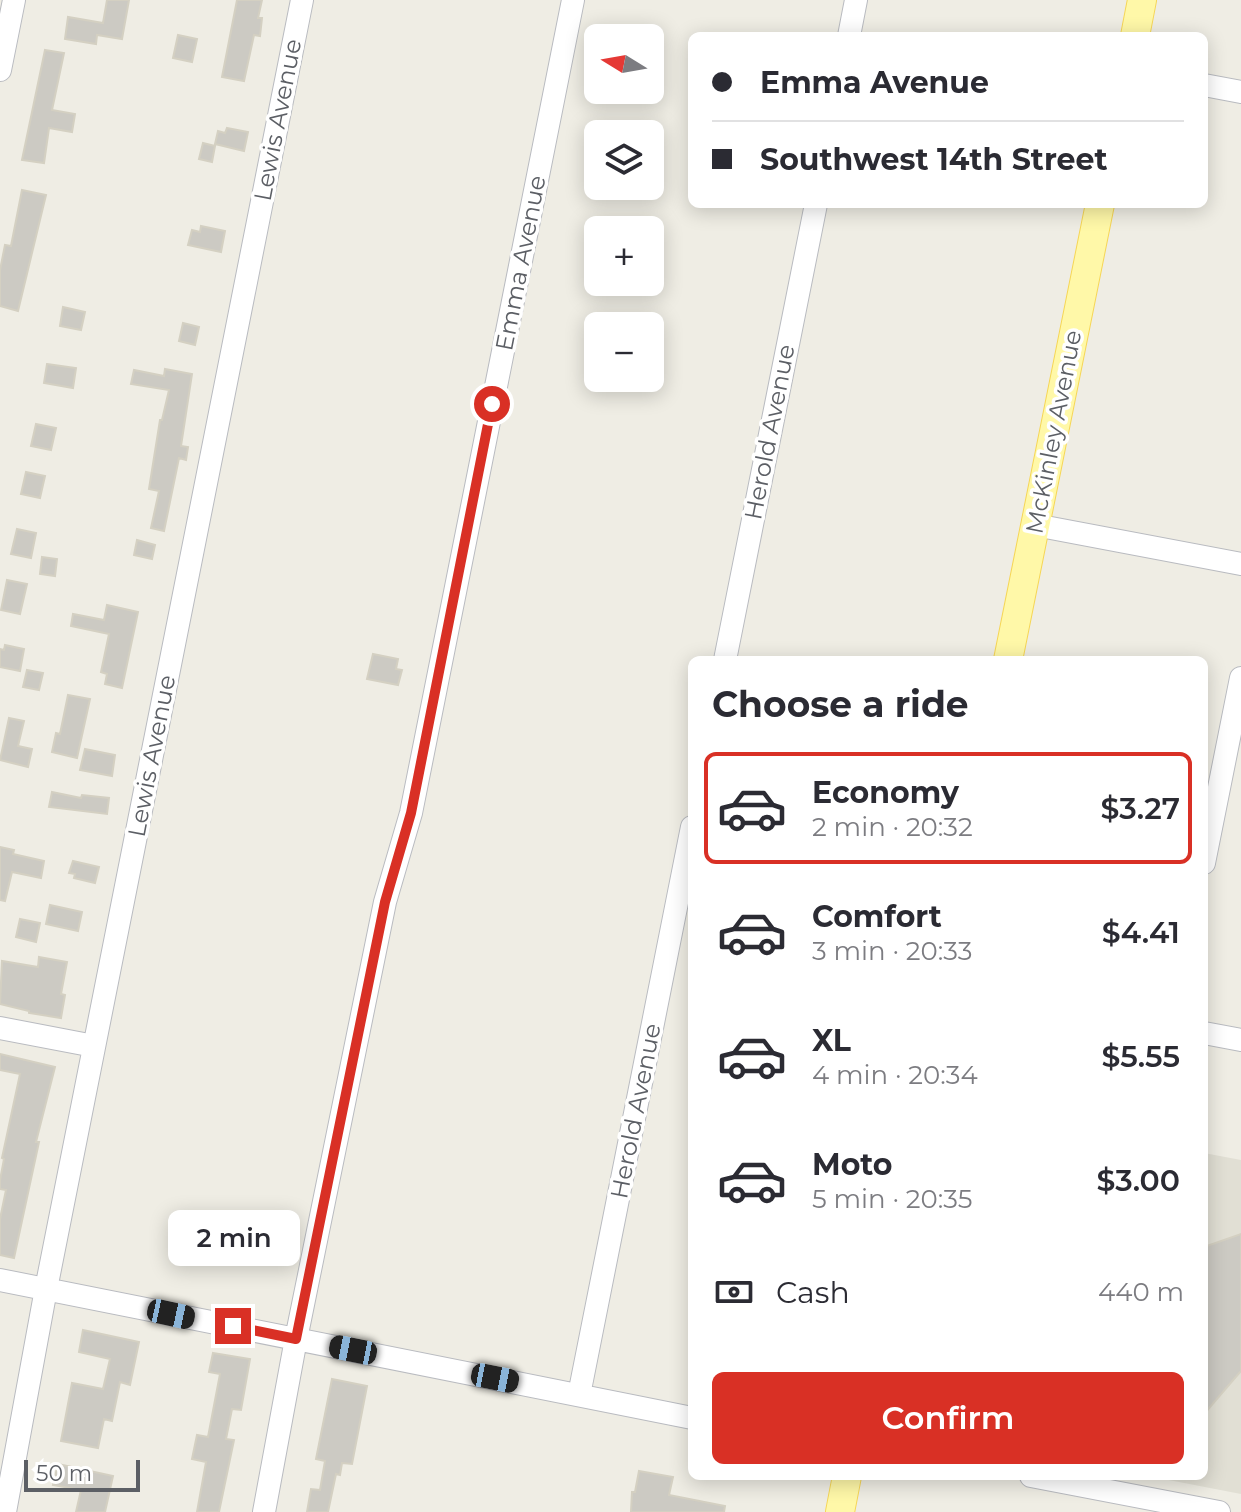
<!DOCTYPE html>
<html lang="en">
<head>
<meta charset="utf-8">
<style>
	:root { --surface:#fff; --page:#f7f7f7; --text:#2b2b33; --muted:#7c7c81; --line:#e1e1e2; --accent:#d93025 }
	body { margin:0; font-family:Montserrat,sans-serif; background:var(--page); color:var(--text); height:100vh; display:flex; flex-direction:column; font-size:30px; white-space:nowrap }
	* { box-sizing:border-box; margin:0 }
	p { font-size:26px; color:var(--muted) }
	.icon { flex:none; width:44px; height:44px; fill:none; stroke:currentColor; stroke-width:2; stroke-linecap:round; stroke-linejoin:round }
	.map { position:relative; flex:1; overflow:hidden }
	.sheet { position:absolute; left:688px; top:656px; width:520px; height:824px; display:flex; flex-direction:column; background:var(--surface); border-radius:12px; box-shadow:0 4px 20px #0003 }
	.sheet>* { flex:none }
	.top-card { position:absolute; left:688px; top:32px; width:520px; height:176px; border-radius:12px; box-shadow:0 4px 20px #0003; display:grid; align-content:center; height:176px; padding:0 24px; background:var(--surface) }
	.needle { width:52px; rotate:281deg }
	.fabs { position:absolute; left:584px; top:24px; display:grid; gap:16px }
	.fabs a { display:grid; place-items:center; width:80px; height:80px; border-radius:12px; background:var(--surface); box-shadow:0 4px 20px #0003; font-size:40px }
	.scale { position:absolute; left:24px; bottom:20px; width:116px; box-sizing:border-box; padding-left:8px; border:4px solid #5c5f65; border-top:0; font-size:22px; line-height:28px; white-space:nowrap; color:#5c5f65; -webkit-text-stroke:6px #fff; paint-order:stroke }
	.end { position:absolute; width:36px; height:36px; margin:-18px; border:10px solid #d93025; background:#fff; box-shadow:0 0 0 4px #fff }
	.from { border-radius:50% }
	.bubble { position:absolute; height:56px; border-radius:12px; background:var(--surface); box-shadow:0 4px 20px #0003; font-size:26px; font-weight:600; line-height:56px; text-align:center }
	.car { position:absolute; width:24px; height:48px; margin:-24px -12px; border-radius:10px; box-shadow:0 0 6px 2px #0007; background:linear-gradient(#222 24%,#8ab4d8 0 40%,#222 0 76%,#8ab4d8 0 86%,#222 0) }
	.top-card b { display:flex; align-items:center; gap:28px; height:76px; font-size:30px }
	.top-card b+b { border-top:2px solid var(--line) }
	.top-card i { width:20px; height:20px; background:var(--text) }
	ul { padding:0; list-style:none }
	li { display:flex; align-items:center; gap:24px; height:112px; margin:0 16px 12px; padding:0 8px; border:4px solid transparent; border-radius:12px }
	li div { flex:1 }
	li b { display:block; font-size:30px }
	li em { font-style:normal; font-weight:600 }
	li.active { border-color:var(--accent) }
	li>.icon { width:72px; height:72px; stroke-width:1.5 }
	h2 { padding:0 24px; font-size:36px; line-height:96px }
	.pay { display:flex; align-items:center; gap:20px; height:88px; padding:0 24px; font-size:30px }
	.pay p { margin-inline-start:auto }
	.button { display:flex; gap:16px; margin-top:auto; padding:16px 24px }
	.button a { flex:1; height:92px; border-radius:12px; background:var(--accent); color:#fff; font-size:32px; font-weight:600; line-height:92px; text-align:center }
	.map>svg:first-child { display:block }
	.education { fill:#e1dfd4 }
	.building { fill:#cccac3; stroke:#d4d0c2; stroke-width:2 }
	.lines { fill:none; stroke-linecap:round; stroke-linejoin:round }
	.minor-casing { stroke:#b9bbc0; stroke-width:24 }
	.major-casing { stroke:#f6d656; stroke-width:30 }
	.minor { stroke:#fff; stroke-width:22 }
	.major { stroke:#fff8a8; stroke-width:28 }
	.route { stroke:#d93025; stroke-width:10 }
	.labels { text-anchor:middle; stroke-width:7; stroke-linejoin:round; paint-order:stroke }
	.street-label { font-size:24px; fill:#5c5f65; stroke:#fff }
</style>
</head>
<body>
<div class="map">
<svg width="1241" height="1512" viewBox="0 0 1241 1512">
	<rect width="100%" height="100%" fill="#efede4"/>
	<path class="education" d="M1204,1153l37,7v334l-93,-18h56z"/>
	<path class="building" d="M107,0h22l-7,39 -25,-4 -1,9 -31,-5 3,-22 35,6z
		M237,0h25l-4,18h4l-2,18 -6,-1 -10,46 -22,-4z
		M178,35l19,4 -5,23 -19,-4z
		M45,50l19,3 -12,57 23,4 -3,18 -23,-4 -5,35 -22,-3z
		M227,128l21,4 -4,19 -29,-7 3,-13 7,2z
		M203,143l12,3 -3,16 -13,-3z
		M22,190l24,5 -28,116 -18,-5v-36l5,-25 6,1z
		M201,226l24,5 -4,21 -33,-7 4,-15 8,2z
		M63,307l22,5 -4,18 -21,-4z
		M183,323l16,4 -4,18 -16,-4z
		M47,364l29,4 -3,20 -29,-5z
		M165,369l27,5 -11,72 7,1 -2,13 -7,-2 -15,73 -13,-3 8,-37 -10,-2 11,-69h2l7,-30 -38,-6 3,-14 30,6z
		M36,424l20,4 -5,22 -20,-4z
		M26,472l19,4 -5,22 -19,-4z
		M17,529l19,4 -5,25 -20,-4z
		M137,540l18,5 -3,14 -18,-4z
		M42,557l15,2 -2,17 -15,-2z
		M7,580l20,4 -7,30 -19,-4z
		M107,605l31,7 -16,76 -17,-4 2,-10 -6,-2 8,-38 -38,-8 2,-12 31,6z
		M5,645l19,4 -4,22 -20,-4v-18l4,1z
		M373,654l25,5 -2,10 6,1 -4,15 -31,-6z
		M27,670l16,3 -4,17 -16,-3z
		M68,695l22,4 -13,59 -25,-6 4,-19 4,1z
		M9,718l15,3 -6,25 14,3 -4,18 -28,-7z
		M85,749l30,6 -3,21 -32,-6z
		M52,792l29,6 1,-3 27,3 -2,16 -58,-7z
		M0,847l14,3 -1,4 31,7 -3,17 -29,-6 -7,29 -5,-1z
		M73,861l26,6 -4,16 -21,-5 1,-4 -6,-1z
		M50,905l32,7 -4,19 -32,-7z
		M20,919l20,4 -4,19 -20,-5z
		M39,957l28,5 -6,32 4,1 -4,23 -32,-5v-2l-29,-7 2,-43 36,6z
		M0,1054l55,13 -19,75h3l-25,116 -14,-3v-36l6,-29 -6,-1v-9l4,-21 -2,-1 18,-84 -20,-4z
		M1241,1234v137l-37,43v-92l2,-3 -2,-7v-65z
		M83,1330l56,12 -9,43 -10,-3 -8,39 -8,-2 -6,29 -37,-7 11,-58 31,6 7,-30 -31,-7z
		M213,1353l37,6 -9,51 -9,-1 -6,30 8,1 -15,72h-22l9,-50 -14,-3 5,-24 11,2 12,-63 -11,-2z
		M332,1379l35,7 -15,78 -10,-1 -2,12 -4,-1 -8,38h-21l4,-23 9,1 5,-29 -9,-2z
		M58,1464l55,12 -8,36h-29l5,-22 -28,-5z
		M639,1471l34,6 -4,18 56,11 -1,6h-93l1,-20h3z"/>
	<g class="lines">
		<g class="minor-casing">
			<path id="minor" d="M849,36l7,-36
				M0,70l14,-70
				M1204,85l37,7
				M1035,525l206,39
				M725,660l91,-456
				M1204,863l37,-185
				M0,1028l94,18
				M1204,1033l37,7
				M0,1280l692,138
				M579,1395l113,-568
				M1031,1476l188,36
				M5,1512l41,-223 256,-1289
				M264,1512l32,-173 89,-437 26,-89 162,-813"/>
		</g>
		<g class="major-casing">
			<path id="major" d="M1135,36l7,-36
				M1008,660l92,-456
				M840,1512l7,-36"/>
		</g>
		<use href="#minor" class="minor"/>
		<use href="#major" class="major"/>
	</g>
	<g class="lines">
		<path class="route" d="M233,1326l63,13 89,-437 26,-89 81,-409"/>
	</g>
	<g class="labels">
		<g class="street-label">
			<text transform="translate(278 120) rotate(-79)" y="8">Lewis Avenue</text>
			<text transform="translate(521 263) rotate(-79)" y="8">Emma Avenue</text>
			<text transform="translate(770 432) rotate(-79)" y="8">Herold Avenue</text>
			<text transform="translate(1054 432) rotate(-79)" y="8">McKinley Avenue</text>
			<text transform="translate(152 756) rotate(-79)" y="8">Lewis Avenue</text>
			<text transform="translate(636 1111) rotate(-79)" y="8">Herold Avenue</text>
		</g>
	</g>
</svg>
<div class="fabs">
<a><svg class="needle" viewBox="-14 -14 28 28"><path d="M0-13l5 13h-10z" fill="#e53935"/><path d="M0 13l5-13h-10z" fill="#7c7c81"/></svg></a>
<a><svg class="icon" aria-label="layers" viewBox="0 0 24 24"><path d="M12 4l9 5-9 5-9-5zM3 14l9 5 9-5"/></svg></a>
<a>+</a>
<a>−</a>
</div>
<div class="scale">50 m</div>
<i class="end from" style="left:492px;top:404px"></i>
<i class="end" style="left:233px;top:1326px"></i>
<div class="bubble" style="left:168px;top:1210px;width:132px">2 min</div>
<i class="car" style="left:171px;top:1314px;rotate:102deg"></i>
<i class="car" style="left:353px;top:1350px;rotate:281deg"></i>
<i class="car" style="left:495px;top:1378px;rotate:101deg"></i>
<div class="top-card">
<b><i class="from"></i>Emma Avenue</b>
<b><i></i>Southwest 14th Street</b>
</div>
<section class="sheet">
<h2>Choose a ride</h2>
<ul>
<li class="active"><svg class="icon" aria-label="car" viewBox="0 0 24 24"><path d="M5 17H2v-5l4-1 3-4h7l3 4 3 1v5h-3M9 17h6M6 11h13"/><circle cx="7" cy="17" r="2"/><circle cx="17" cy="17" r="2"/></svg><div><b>Economy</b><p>2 min · 20:32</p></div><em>$3.27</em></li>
<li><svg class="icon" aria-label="car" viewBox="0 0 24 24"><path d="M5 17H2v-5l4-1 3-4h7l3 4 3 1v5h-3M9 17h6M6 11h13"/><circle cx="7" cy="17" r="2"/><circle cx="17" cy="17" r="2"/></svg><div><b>Comfort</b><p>3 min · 20:33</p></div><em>$4.41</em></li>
<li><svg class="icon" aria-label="car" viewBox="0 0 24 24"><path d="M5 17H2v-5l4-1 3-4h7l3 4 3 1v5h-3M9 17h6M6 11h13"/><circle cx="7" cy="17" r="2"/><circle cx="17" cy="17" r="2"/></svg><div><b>XL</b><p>4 min · 20:34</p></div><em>$5.55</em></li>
<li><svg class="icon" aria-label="car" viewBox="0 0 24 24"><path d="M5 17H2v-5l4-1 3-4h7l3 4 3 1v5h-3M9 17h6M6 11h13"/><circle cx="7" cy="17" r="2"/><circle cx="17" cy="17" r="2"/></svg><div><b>Moto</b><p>5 min · 20:35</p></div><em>$3.00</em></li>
</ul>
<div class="pay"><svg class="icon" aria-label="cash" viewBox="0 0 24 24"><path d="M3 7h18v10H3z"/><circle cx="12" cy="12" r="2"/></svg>Cash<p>440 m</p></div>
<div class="button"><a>Confirm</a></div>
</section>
</div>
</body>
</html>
